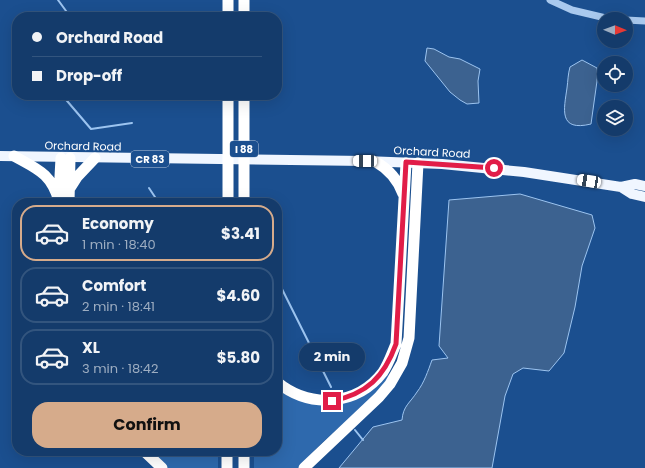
<!DOCTYPE html>
<html lang="en">
<head>
<meta charset="utf-8">
<style>
	:root { --surface:#143b6b; --page:#1d4271; --text:#f1f3f6; --muted:#9dadc1; --line:#33557e; --accent:#d6ab8b }
	body { margin:0; font-family:Poppins,sans-serif; background:var(--page); color:var(--text); height:100vh; display:flex; flex-direction:column; font-size:15px; white-space:nowrap }
	* { box-sizing:border-box; margin:0 }
	p { font-size:13px; color:var(--muted) }
	.icon { flex:none; width:22px; height:22px; fill:none; stroke:currentColor; stroke-width:2; stroke-linecap:round; stroke-linejoin:round }
	.map { position:relative; flex:1; overflow:hidden }
	.drawer { position:absolute; left:12px; top:198px; width:270px; height:258px; display:flex; flex-direction:column; background:var(--surface); border-radius:16px; box-shadow:0 4px 16px #0002,0 0 0 1px var(--line) }
	.drawer>* { flex:none }
	.top-card { position:absolute; left:12px; top:12px; width:270px; height:88px; border-radius:16px; box-shadow:0 4px 16px #0002,0 0 0 1px var(--line); display:grid; align-content:center; height:88px; padding:0 20px; background:var(--surface) }
	.needle { width:26px; rotate:91deg }
	.buttons { position:absolute; left:597px; top:12px; display:grid; gap:8px }
	.buttons a { display:grid; place-items:center; width:36px; height:36px; border-radius:50%; background:var(--surface); box-shadow:0 4px 16px #0002,0 0 0 1px var(--line); font-size:20px }
	.end { position:absolute; width:18px; height:18px; margin:-9px; border:5px solid #e11d48; background:#fff; box-shadow:0 0 0 2px #fff }
	.from { border-radius:50% }
	.bubble { position:absolute; height:28px; border-radius:14px; background:var(--surface); box-shadow:0 4px 16px #0002,0 0 0 1px var(--line); font-size:13px; font-weight:700; line-height:28px; text-align:center }
	.car { position:absolute; width:12px; height:24px; margin:-12px -6px; border-radius:5px; box-shadow:0 0 3px 1px #0007; background:linear-gradient(#fff 24%,#345 0 40%,#fff 0 76%,#345 0 86%,#fff 0) }
	.top-card b { display:flex; align-items:center; gap:14px; height:38px; font-size:15px }
	.top-card b+b { border-top:1px solid var(--line) }
	.top-card i { width:10px; height:10px; background:var(--text) }
	ul { padding:7px 0 0; list-style:none }
	li { display:flex; align-items:center; gap:12px; height:56px; margin:0 8px 6px; padding:0 12px; border:2px solid var(--line); border-radius:16px }
	li div { flex:1 }
	li b { display:block; font-size:15px }
	li em { font-style:normal; font-weight:700 }
	li.on { border-color:var(--accent) }
	li>.icon { width:36px; height:36px; stroke-width:1.5 }
	.button { display:flex; gap:8px; margin-top:auto; padding:8px 20px }
	.button a { flex:1; height:46px; border-radius:16px; background:var(--accent); color:#111; font-size:16px; font-weight:700; line-height:46px; text-align:center }
	.map>svg:first-child { display:block }
	.green { fill:#2e69ad }
	.water { fill:#3c6290; stroke:#9cc4f0 }
	.lines { fill:none; stroke-linecap:round; stroke-linejoin:round }
	.stream { stroke:#9cc4f0; stroke-width:2 }
	.minor { stroke:#a9c9ee; stroke-width:7 }
	.major { stroke:#f0f6ff; stroke-width:10 }
	.highway { stroke:#fff; stroke-width:11 }
	.route { stroke:#e11d48; stroke-width:5 }
	.labels { text-anchor:middle; stroke-width:3; stroke-linejoin:round; paint-order:stroke }
	.shield { fill:#1b4f8f; stroke:#bbcadd; stroke-width:1 }
	.shield-label { font-size:10px; font-weight:bold; fill:#fff }
	.street-label { font-size:11px; fill:#fff; stroke:#1b4f8f }
</style>
</head>
<body>
<div class="map">
<svg width="645" height="468" viewBox="0 0 645 468">
	<rect width="100%" height="100%" fill="#1b4f8f"/>
	<path class="green" d="M388,374l2,1c-25,36 -64,58 -91,93h-45v-17h23v-63l77,13 14,-8z
		M151,451h67v17h-50z"/>
	<path class="water" d="M427,48l7,1 15,8 11,2 20,10 -2,12 1,22 -12,1 -7,-4 -10,-8 -25,-31z
		M582,60l15,8v13l-6,43c-33,8 -27,-15 -24,-36 1,-8 1,-14 3,-21z
		M520,194l72,21 3,13 -13,38 -7,41 -11,46 -15,18 -26,-3 -10,6 -8,22 -13,72h-153l34,-41 29,-7c1,-14 8,-17 15,-28 7,-9 11,-21 15,-32l16,-2 -9,-12 10,-146z"/>
	<g class="lines">
		<path class="stream" d="M58,0l11,15 -1,2
			M62,95l29,34 41,-6
			M149,188l10,15
			M277,279l54,108
			M355,430l8,10"/>
		<path class="minor" d="M550,0l22,10 38,9
			M626,20l19,1"/>
		<path class="major" d="M0,156l365,5 77,3 82,8 97,15 14,-3 10,2
			M621,187l11,7 13,3"/>
		<path class="highway" d="M228,0v17
			M244,0v17
			M244,95v108
			M14,156c23,13 37,17 45,45
			M376,162c14,8 22,18 27,32
			M70,188l7,-11 18,-19
			M59,195l2,-37
			M69,203l1,-45
			M228,203v-108
			M277,382c33,27 80,24 106,-10 6,-9 9,-19 13,-28l10,-181
			M144,451l18,17
			M227,451v17
			M244,468v-17
			M304,468l75,-71 11,-13 12,-21 7,-25 9,-175"/>
	</g>
	<g class="lines">
		<path class="route" d="M332,401c35,-7 52,-24 64,-57l10,-182 88,6"/>
	</g>
	<g class="labels">
		<g class="shield">
			<rect x="230" y="141" width="28" height="16" rx="3"/>
			<rect x="131" y="151" width="38" height="16" rx="3"/>
		</g>
		<g class="shield-label">
			<text x="244" y="153">I 88</text>
			<text x="150" y="163">CR 83</text>
		</g>
		<g class="street-label">
			<text transform="translate(83 146) rotate(1)" y="4">Orchard Road</text>
			<text transform="translate(432 152) rotate(3)" y="4">Orchard Road</text>
		</g>
	</g>
</svg>
<div class="buttons">
<a><svg class="needle" viewBox="-14 -14 28 28"><path d="M0-13l5 13h-10z" fill="#e53935"/><path d="M0 13l5-13h-10z" fill="#9dadc1"/></svg></a>
<a><svg class="icon" aria-label="locate" viewBox="0 0 24 24"><circle cx="12" cy="12" r="6"/><path d="M12 2v4M12 18v4M2 12h4M18 12h4"/></svg></a>
<a><svg class="icon" aria-label="layers" viewBox="0 0 24 24"><path d="M12 4l9 5-9 5-9-5zM3 14l9 5 9-5"/></svg></a>
</div>
<i class="end from" style="left:494px;top:168px"></i>
<i class="end" style="left:332px;top:401px"></i>
<div class="bubble" style="left:299px;top:343px;width:66px">2 min</div>
<i class="car" style="left:365px;top:161px;rotate:270deg"></i>
<i class="car" style="left:589px;top:181px;rotate:279deg"></i>
<div class="top-card">
<b><i class="from"></i>Orchard Road</b>
<b><i></i>Drop-off</b>
</div>
<section class="drawer">
<ul>
<li class="on"><svg class="icon" aria-label="car" viewBox="0 0 24 24"><path d="M5 17H2v-5l4-1 3-4h7l3 4 3 1v5h-3M9 17h6M6 11h13"/><circle cx="7" cy="17" r="2"/><circle cx="17" cy="17" r="2"/></svg><div><b>Economy</b><p>1 min · 18:40</p></div><em>$3.41</em></li>
<li><svg class="icon" aria-label="car" viewBox="0 0 24 24"><path d="M5 17H2v-5l4-1 3-4h7l3 4 3 1v5h-3M9 17h6M6 11h13"/><circle cx="7" cy="17" r="2"/><circle cx="17" cy="17" r="2"/></svg><div><b>Comfort</b><p>2 min · 18:41</p></div><em>$4.60</em></li>
<li><svg class="icon" aria-label="car" viewBox="0 0 24 24"><path d="M5 17H2v-5l4-1 3-4h7l3 4 3 1v5h-3M9 17h6M6 11h13"/><circle cx="7" cy="17" r="2"/><circle cx="17" cy="17" r="2"/></svg><div><b>XL</b><p>3 min · 18:42</p></div><em>$5.80</em></li>
</ul>
<div class="button"><a>Confirm</a></div>
</section>
</div>
</body>
</html>
